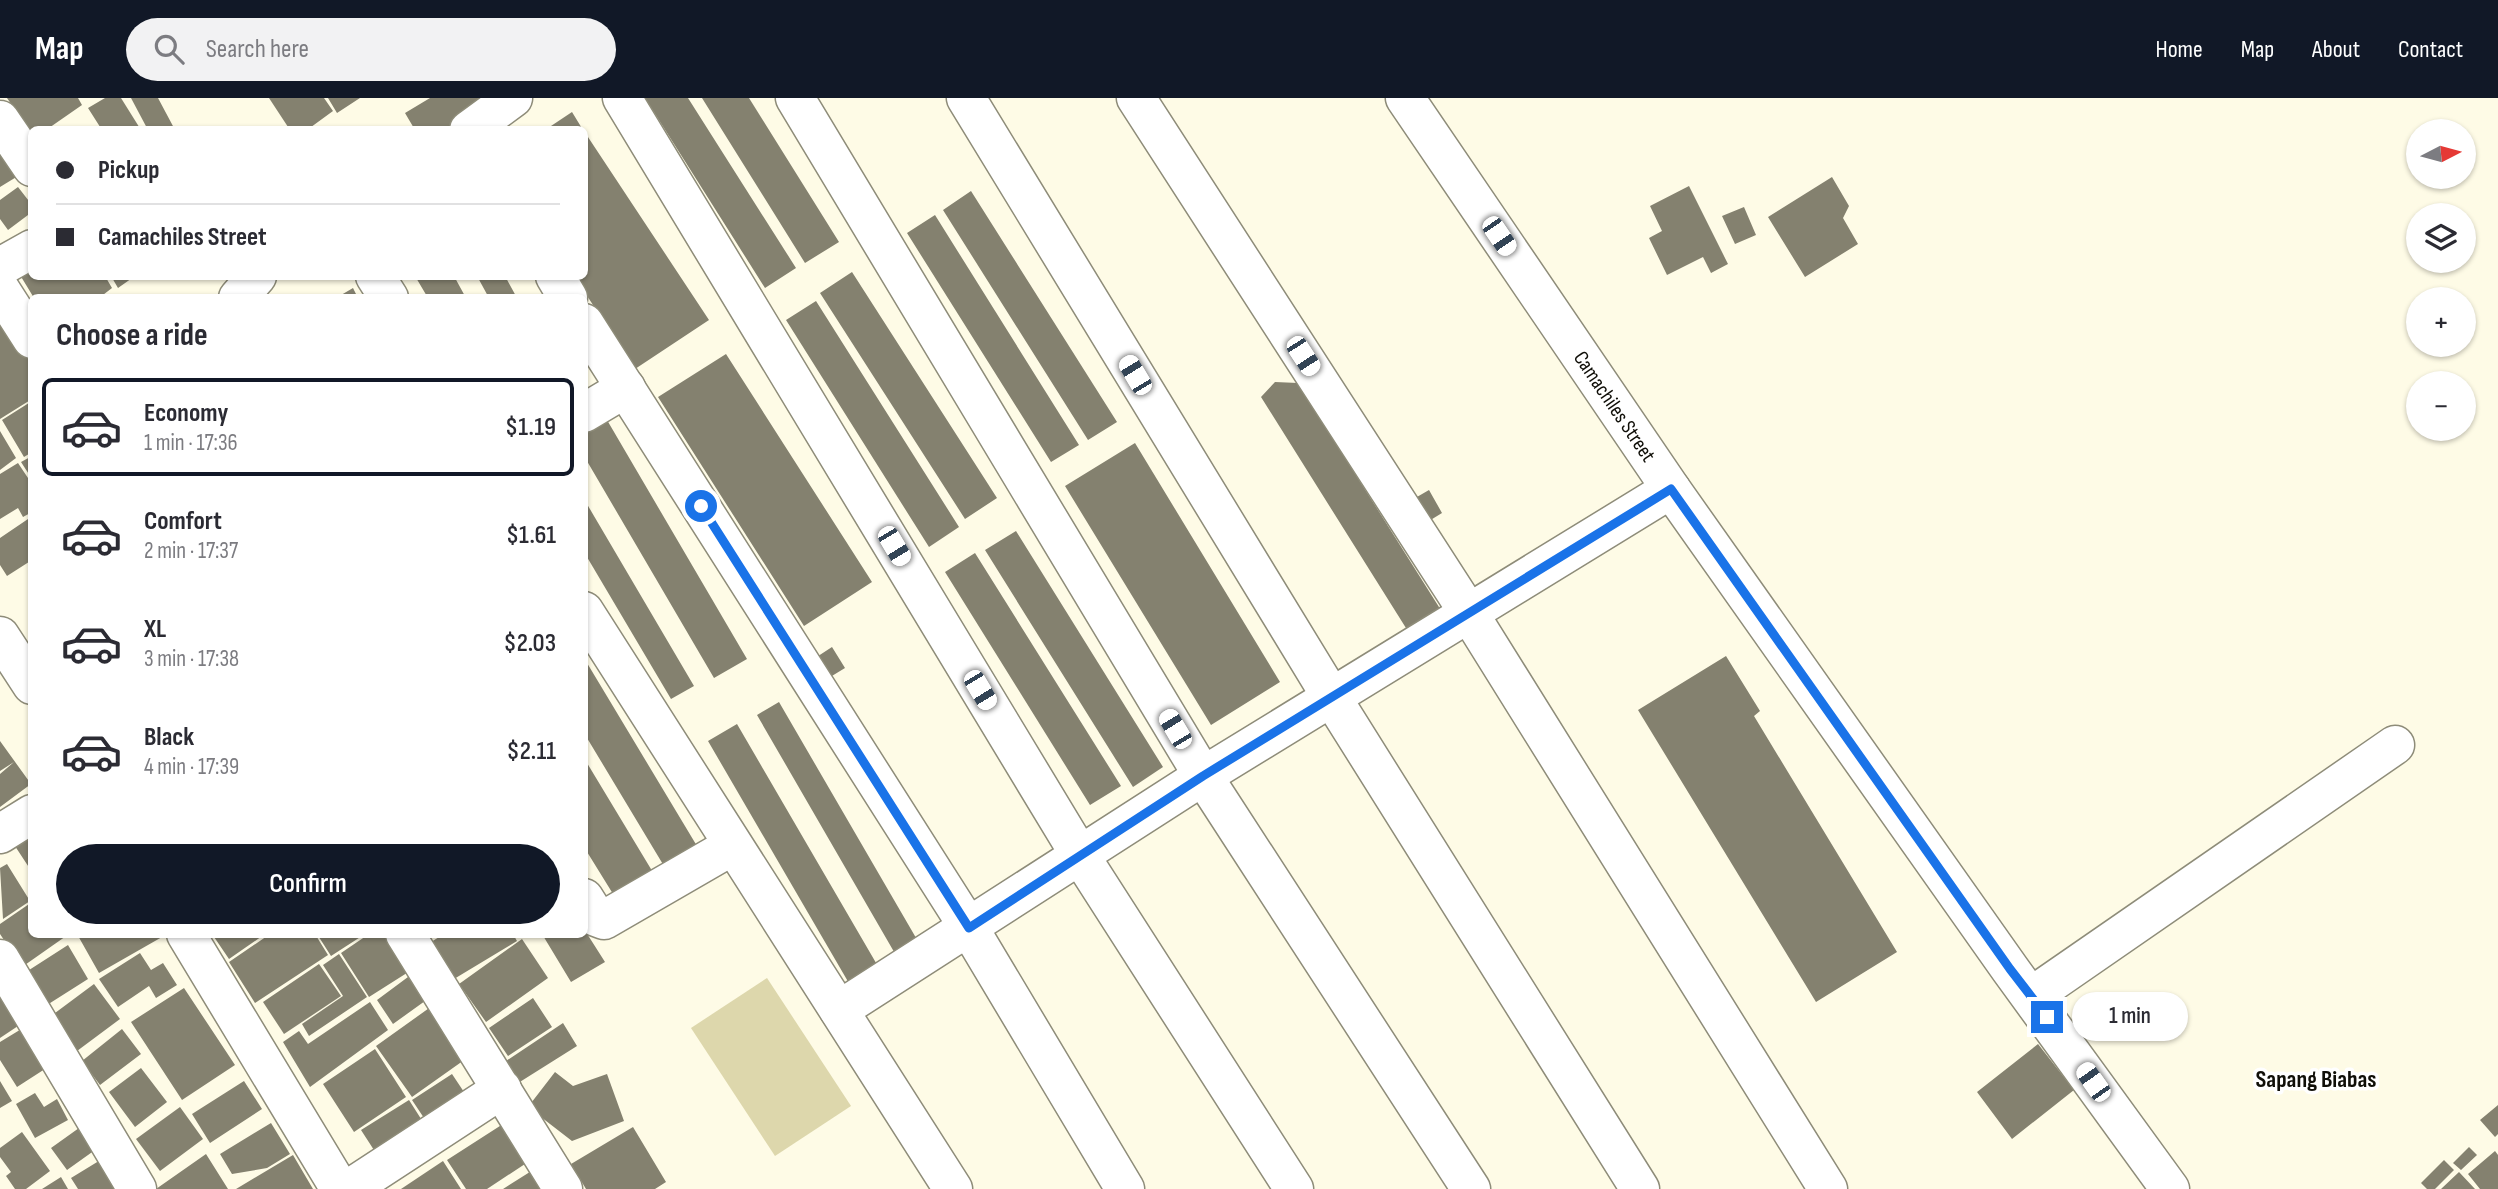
<!DOCTYPE html>
<html lang="en">
<head>
<meta charset="utf-8">
<style>
	:root { --surface:#fff; --page:#f2f2f3; --text:#2b2b33; --muted:#7c7c81; --line:#e1e1e2; --accent:#111827 }
	body { margin:0; font-family:"Sofia Sans Condensed",sans-serif; background:var(--page); color:var(--text); height:100vh; display:flex; flex-direction:column; font-size:26px; white-space:nowrap }
	* { box-sizing:border-box; margin:0 }
	p { font-size:23px; color:var(--muted) }
	.icon { flex:none; width:38px; height:38px; fill:none; stroke:currentColor; stroke-width:2; stroke-linecap:round; stroke-linejoin:round }
	.map { position:relative; flex:1; overflow:hidden }
	.drawer { position:absolute; left:28px; top:196px; width:560px; height:644px; display:flex; flex-direction:column; background:var(--surface); border-radius:10px; box-shadow:0 2px 5px #0004 }
	.drawer>* { flex:none }
	.guide { position:absolute; left:28px; top:28px; width:560px; height:154px; border-radius:10px; box-shadow:0 2px 5px #0004; display:grid; align-content:center; height:154px; padding:0 28px; background:var(--surface) }
	.needle { width:46px; rotate:84deg }
	.tools { position:absolute; left:2406px; top:21px; display:grid; gap:14px }
	.tools a { display:grid; place-items:center; width:70px; height:70px; border-radius:50%; background:var(--surface); box-shadow:0 2px 5px #0004; font-size:35px }
	.end { position:absolute; width:32px; height:32px; margin:-16px; border:9px solid #1a73e8; background:#fff; box-shadow:0 0 0 4px #fff }
	.from { border-radius:50% }
	.bubble { position:absolute; height:49px; border-radius:24px; background:var(--surface); box-shadow:0 2px 5px #0004; font-size:23px; font-weight:600; line-height:49px; text-align:center }
	.car { position:absolute; width:21px; height:42px; margin:-21px -10px; border-radius:9px; box-shadow:0 0 5px 2px #0007; background:linear-gradient(#fff 24%,#345 0 40%,#fff 0 76%,#345 0 86%,#fff 0) }
	.guide b { display:flex; align-items:center; gap:24px; height:66px; font-size:26px }
	.guide b+b { border-top:2px solid var(--line) }
	.guide i { width:18px; height:18px; background:var(--text) }
	ul { padding:0; list-style:none }
	li { display:flex; align-items:center; gap:21px; height:98px; margin:0 14px 10px; padding:0 14px; border:4px solid transparent; border-radius:10px }
	li div { flex:1 }
	li b { display:block; font-size:26px }
	li em { font-style:normal; font-weight:600 }
	li.current { border-color:var(--accent) }
	li>.icon { width:63px; height:63px; stroke-width:1.5 }
	h2 { padding:0 28px; font-size:32px; line-height:84px }
	.cta { display:flex; gap:14px; margin-top:auto; padding:14px 28px }
	.cta a { flex:1; height:80px; border-radius:42px; background:var(--accent); color:#fff; font-size:28px; font-weight:600; line-height:80px; text-align:center }
	header { display:flex; align-items:center; gap:42px; box-sizing:border-box; height:98px; padding:0 35px; background:var(--accent); color:#fff }
	header strong { font-size:33px }
	nav { display:flex; gap:38px; margin-inline-start:auto; font-size:24px }
	.search { width:490px; height:63px; background:var(--page); display:flex; align-items:center; gap:18px; box-sizing:border-box; padding:0 24px; border-radius:38px; color:var(--muted); font-size:26px }
	.map>svg:first-child { display:block }
	.green { fill:#ddd7ac }
	.building { fill:#84816f }
	.lines { fill:none; stroke-linecap:round; stroke-linejoin:round }
	.minor-casing { stroke:#8e8c79; stroke-width:41 }
	.minor { stroke:#fff; stroke-width:38 }
	.route { stroke:#1a73e8; stroke-width:9 }
	.labels { text-anchor:middle; stroke-width:7; stroke-linejoin:round; paint-order:stroke }
	.street-label { font-size:21px; fill:#100f08; stroke:#fff }
	.quarter-label { font-size:24px; font-weight:bold; fill:#100f08; stroke:#fff }
</style>
</head>
<body>
<header>
<strong>Map</strong>
<div class="search"><svg class="icon" aria-label="search" viewBox="0 0 24 24"><circle cx="10" cy="10" r="6"/><path d="M15 15l6 6"/></svg>Search here</div>
<nav><a>Home</a><a>Map</a><a>About</a><a>Contact</a></nav>
</header>
<div class="map">
<svg width="2498" height="1091" viewBox="0 0 2498 1091">
	<rect width="100%" height="100%" fill="#fefbe6"/>
	<path class="green" d="M767,880l84,128 -76,50 -84,-128z"/>
	<path class="building" d="M7,0h71l4,7 -36,25h-14v5z
		M105,0h16l20,32h-39l-14,-22z
		M131,0h27l16,30 -26,2z
		M269,0h55l9,13 -26,19h-17z
		M328,0h32l-23,15z
		M430,0h70l-51,32h-34l-10,-17z
		M645,0h43l108,170 -31,20z
		M702,0h47l90,144 -34,21z
		M572,14l11,18h-38z
		M584,33l125,189 -74,49 -61,-93h10z
		M0,48l18,30 -18,11z
		M1832,79l17,29 -6,12 15,26 -53,33 -37,-60z
		M1689,88l39,78 -17,9 -8,-16 -36,18 -18,-37 13,-7 -12,-25z
		M18,89l14,18v7l-24,18 -8,-11v-19z
		M971,93l146,231 -29,18 -145,-230z
		M1744,109l12,28 -21,9 -13,-28z
		M935,117l144,230 -28,17 -144,-229z
		M32,162v16h73l7,12 -13,10h-65l-17,-28z
		M852,174l145,226 -32,21 -145,-226z
		M111,178h24l-17,12z
		M415,178h39l12,22h-38z
		M477,178h28l12,22h-28z
		M353,190l5,10h-22z
		M816,203l143,226 -30,20 -143,-227z
		M0,212l32,50v39l-32,20z
		M726,256l146,228 -68,44 -146,-229z
		M1275,284l23,1 146,232 -33,21 -150,-239z
		M32,303v51l-8,5 -22,-37z
		M607,322l140,239 -33,19 -130,-222v-23z
		M0,333l16,27 -16,12z
		M1135,345l145,239 -69,43 -146,-239z
		M32,358v23l-11,-17z
		M18,365l14,21v28l-9,5 -5,-9 -18,11v-45z
		M1429,392l13,23 -18,11 -14,-23z
		M584,401l110,187 -23,13 -87,-147z
		M28,421l4,5v36l-25,16 -7,-11v-27z
		M1016,433l147,236 -30,20 -148,-237z
		M975,455l146,233 -31,19 -145,-233z
		M832,549l13,21 -23,14 -13,-20z
		M1726,558l34,55 -6,5 143,236 -81,50 -178,-292z
		M584,560l116,193 -33,20 -83,-138z
		M779,604l140,241 -22,14 -140,-242z
		M737,626l142,244 -29,17 -142,-244z
		M0,643l31,43 -31,23v-33l14,-12 -14,9z
		M584,660l73,121 -39,23 -34,-55z
		M32,733v41l-19,-29z
		M7,766l23,37 -27,18 -3,-51z
		M32,804v32h37l-47,33 -22,-33v-10z
		M584,831l21,33 -34,20 -29,-48h42z
		M77,836h83l2,3 -63,36z
		M212,836h53l-36,25z
		M270,836h45l13,21 -73,48 -26,-41z
		M317,836h48l-34,22z
		M369,836h18l23,37 -41,26 -28,-44z
		M444,836h69l4,7 -63,38 -23,-37z
		M522,841l26,39 -62,44 -27,-38z
		M68,847l20,34 -41,26 -21,-33z
		M140,855l11,17 12,-7 14,22 -21,13 -7,-12 -31,21 -19,-28z
		M339,856l28,43 -58,39 -7,-12 41,-28 -20,-31z
		M319,866l22,32 -57,38 -21,-32z
		M408,879l17,24 -32,23 -16,-24z
		M94,886l26,35 -43,32 -26,-35z
		M0,889l24,35 -24,16z
		M184,890l51,77 -53,35 -51,-78z
		M533,900l19,29 -44,29 -19,-28z
		M370,904l18,28 -78,57 -27,-45 16,-11 9,13z
		M432,908l35,52 -55,39 -36,-51z
		M563,925l14,23 -62,39 -12,-22z
		M23,930l25,39 -31,20 -17,-27v-18z
		M122,931l19,25 -41,31 -18,-24z
		M2038,946l36,46 -62,49 -35,-47z
		M375,951l31,48 -52,35 -31,-48z
		M141,970l26,34 -32,25 -26,-35z
		M555,974l18,14 34,-12 17,47 -52,20 -44,-34z
		M452,976l22,33 -40,26 -22,-33z
		M0,983l12,20 -12,7z
		M244,983l18,28 -52,34 -18,-29z
		M35,995l9,14 13,-8 11,21 -33,18 -19,-34z
		M409,1002l21,33 -47,31 -22,-34z
		M2498,1007v29l-3,3 -15,-17z
		M180,1009l23,32 -43,32 -24,-32z
		M271,1025l19,31 -23,14 -35,6 -12,-20z
		M503,1026l25,38 -41,27h-21l-19,-29z
		M633,1029l33,55 -11,7h-69l-15,-25z
		M79,1030l16,22 -28,20 -16,-22z
		M22,1034l28,39 -24,18h-11l-9,-13 5,-4 -11,-15v-9z
		M2469,1049l8,8 -16,15 -8,-7z
		M2495,1053l3,4v34h-18l-12,-15z
		M206,1056l22,35h-72z
		M293,1057l20,34h-77z
		M107,1058l21,33h-50l-7,-11z
		M2444,1062l10,10 -19,19h-8l-6,-6z
		M443,1063l18,28h-60z
		M533,1072l12,19h-42z
		M2459,1074l16,17h-34z
		M61,1079l7,12h-26z"/>
	<g class="lines">
		<g class="minor-casing">
			<g id="minor">
				<path d="M622,0l459,759 213,332"/>
				<path d="M795,0l408,678 268,413"/>
				<path d="M966,0l366,600 308,491"/>
				<path d="M1136,0l334,517 358,574"/>
				<path id="s1" d="M1405,0l266,391 339,480 160,220"/>
				<path d="M0,22l32,47"/>
				<path d="M469,32l44,-32"/>
				<path d="M0,169l32,-18"/>
				<path d="M375,178l14,22"/>
				<path d="M555,178l13,22"/>
				<path d="M0,191l32,50"/>
				<path d="M238,200l19,-22"/>
				<path d="M584,225l385,605 156,261"/>
				<path d="M584,315l42,-25"/>
				<path d="M584,513l369,578"/>
				<path d="M0,538l32,49"/>
				<path d="M0,736l32,-20"/>
				<path d="M584,800l12,19 8,3 128,-74"/>
				<path d="M186,836l154,255"/>
				<path d="M405,836l158,255"/>
				<path d="M0,861l137,230"/>
				<path d="M2032,898l363,-251"/>
				<path d="M839,912l364,-234 468,-287"/>
				<path d="M349,1091l153,-100"/>
			</g>
		</g>
		<use href="#minor" class="minor"/>
	</g>
	<g class="lines">
		<path class="route" d="M701,408l268,422 234,-152 468,-287 339,480 37,48"/>
	</g>
	<g class="labels">
		<g class="street-label">
			<text dy="7" stroke="none"><textPath href="#s1" startOffset="373">Camachiles Street</textPath></text>
		</g>
		<g class="quarter-label">
			<text x="2316" y="989">Sapang Biabas</text>
		</g>
	</g>
</svg>
<div class="tools">
<a><svg class="needle" viewBox="-14 -14 28 28"><path d="M0-13l5 13h-10z" fill="#e53935"/><path d="M0 13l5-13h-10z" fill="#7c7c81"/></svg></a>
<a><svg class="icon" aria-label="layers" viewBox="0 0 24 24"><path d="M12 4l9 5-9 5-9-5zM3 14l9 5 9-5"/></svg></a>
<a>+</a>
<a>−</a>
</div>
<i class="end from" style="left:701px;top:408px"></i>
<i class="end" style="left:2047px;top:919px"></i>
<div class="bubble" style="left:2072px;top:894px;width:116px">1 min</div>
<i class="car" style="left:1499px;top:138px;rotate:146deg"></i>
<i class="car" style="left:1303px;top:258px;rotate:147deg"></i>
<i class="car" style="left:1135px;top:277px;rotate:329deg"></i>
<i class="car" style="left:894px;top:448px;rotate:149deg"></i>
<i class="car" style="left:980px;top:592px;rotate:149deg"></i>
<i class="car" style="left:1175px;top:631px;rotate:329deg"></i>
<i class="car" style="left:2093px;top:984px;rotate:325deg"></i>
<div class="guide">
<b><i class="from"></i>Pickup</b>
<b><i></i>Camachiles Street</b>
</div>
<section class="drawer">
<h2>Choose a ride</h2>
<ul>
<li class="current"><svg class="icon" aria-label="car" viewBox="0 0 24 24"><path d="M5 17H2v-5l4-1 3-4h7l3 4 3 1v5h-3M9 17h6M6 11h13"/><circle cx="7" cy="17" r="2"/><circle cx="17" cy="17" r="2"/></svg><div><b>Economy</b><p>1 min · 17:36</p></div><em>$1.19</em></li>
<li><svg class="icon" aria-label="car" viewBox="0 0 24 24"><path d="M5 17H2v-5l4-1 3-4h7l3 4 3 1v5h-3M9 17h6M6 11h13"/><circle cx="7" cy="17" r="2"/><circle cx="17" cy="17" r="2"/></svg><div><b>Comfort</b><p>2 min · 17:37</p></div><em>$1.61</em></li>
<li><svg class="icon" aria-label="car" viewBox="0 0 24 24"><path d="M5 17H2v-5l4-1 3-4h7l3 4 3 1v5h-3M9 17h6M6 11h13"/><circle cx="7" cy="17" r="2"/><circle cx="17" cy="17" r="2"/></svg><div><b>XL</b><p>3 min · 17:38</p></div><em>$2.03</em></li>
<li><svg class="icon" aria-label="car" viewBox="0 0 24 24"><path d="M5 17H2v-5l4-1 3-4h7l3 4 3 1v5h-3M9 17h6M6 11h13"/><circle cx="7" cy="17" r="2"/><circle cx="17" cy="17" r="2"/></svg><div><b>Black</b><p>4 min · 17:39</p></div><em>$2.11</em></li>
</ul>
<div class="cta"><a>Confirm</a></div>
</section>
</div>
</body>
</html>
